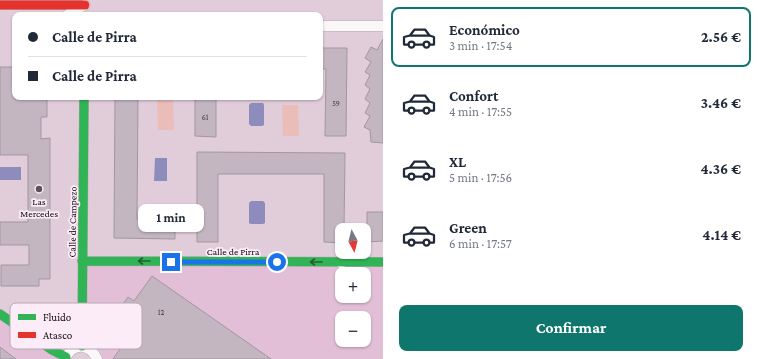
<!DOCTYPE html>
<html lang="es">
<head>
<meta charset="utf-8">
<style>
	:root { --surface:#fff; --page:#f2f2f3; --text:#1f2937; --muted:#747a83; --line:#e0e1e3; --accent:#0f766e }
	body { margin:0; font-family:"Crimson Pro",serif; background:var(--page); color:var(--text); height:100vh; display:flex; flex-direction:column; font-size:15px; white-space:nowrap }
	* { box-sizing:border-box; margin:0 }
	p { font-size:13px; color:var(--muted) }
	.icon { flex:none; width:22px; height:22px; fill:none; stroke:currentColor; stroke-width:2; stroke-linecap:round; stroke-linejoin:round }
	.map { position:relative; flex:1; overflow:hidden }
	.drawer { display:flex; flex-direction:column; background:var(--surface); width:376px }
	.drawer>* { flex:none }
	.hud { position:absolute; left:12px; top:12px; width:311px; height:88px; border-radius:8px; box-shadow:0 1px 3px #0004; display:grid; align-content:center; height:88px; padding:0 16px; background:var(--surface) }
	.needle { width:26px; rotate:173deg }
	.fabs { position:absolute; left:335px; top:223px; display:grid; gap:8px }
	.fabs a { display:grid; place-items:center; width:36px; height:36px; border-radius:8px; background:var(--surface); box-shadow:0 1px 3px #0004; font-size:20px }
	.end { position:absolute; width:18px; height:18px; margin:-9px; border:5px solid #1a73e8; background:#fff; box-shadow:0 0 0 2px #fff }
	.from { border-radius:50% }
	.bubble { position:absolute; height:28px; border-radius:8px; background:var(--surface); box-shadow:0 1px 3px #0004; font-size:13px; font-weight:700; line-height:28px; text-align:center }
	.hud b { display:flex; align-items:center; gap:14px; height:38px; font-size:15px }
	.hud b+b { border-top:1px solid var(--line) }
	.hud i { width:10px; height:10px; background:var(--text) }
	ul { padding:7px 0 0; list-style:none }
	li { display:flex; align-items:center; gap:12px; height:60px; margin:0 8px 6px; padding:0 8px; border:2px solid transparent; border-radius:8px }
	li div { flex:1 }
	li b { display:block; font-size:15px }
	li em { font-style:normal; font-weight:700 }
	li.on { border-color:var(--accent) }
	li>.icon { width:36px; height:36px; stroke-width:1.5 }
	.primary-button { display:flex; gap:8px; margin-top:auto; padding:8px 16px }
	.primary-button a { flex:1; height:46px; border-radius:8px; background:var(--accent); color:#fff; font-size:16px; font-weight:700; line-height:46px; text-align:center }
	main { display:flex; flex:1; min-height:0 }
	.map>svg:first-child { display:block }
	.built { fill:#e2bfd7; fill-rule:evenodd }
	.green { fill:#ebbdb8 }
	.water { fill:#8e8cbd }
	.building { fill:#c3b6c1; stroke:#a396a1 }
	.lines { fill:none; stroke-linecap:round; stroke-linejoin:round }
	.lane-casing { stroke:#baaab5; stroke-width:6 }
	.street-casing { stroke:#baaab5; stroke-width:11 }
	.fast-casing { stroke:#baaab5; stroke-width:10 }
	.jam-casing { stroke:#baaab5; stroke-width:10 }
	.lane { stroke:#faf7f9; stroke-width:5 }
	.street { stroke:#faf7f9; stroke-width:10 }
	.fast { stroke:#30b455; stroke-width:9 }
	.jam { stroke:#e5322d; stroke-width:9 }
	.oneway { stroke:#246034 }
	.route { stroke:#1a73e8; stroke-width:5 }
	.poi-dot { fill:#5e4f59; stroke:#fcecf7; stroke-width:1.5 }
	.labels { text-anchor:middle; stroke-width:3.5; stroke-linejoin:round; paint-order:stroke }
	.number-label { font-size:8px; fill:#433640 }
	.poi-label { font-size:10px; fill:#170b14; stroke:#fcecf7 }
	.street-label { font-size:10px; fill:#170b14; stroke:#fcecf7 }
	.key { fill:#fcecf7; stroke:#b7a8b3; stroke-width:1 }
	.key-label { font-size:11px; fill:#170b14 }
</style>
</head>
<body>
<main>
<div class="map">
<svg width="383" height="359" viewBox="0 0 383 359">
	<rect width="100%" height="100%" fill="#e1ccda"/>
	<path class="built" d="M82,261l301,1v97h-286l-5,-9 -10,-24zM342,274h22v22h-22zM342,318h22v22h-22z
		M0,314l66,45h-66z"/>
	<path class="green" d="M157,99h16l1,31h-16z
		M282,105h16l1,31h-16z"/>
	<path class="water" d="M251,103h12l1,2v20l-2,1h-11l-2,-2v-19z
		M155,158h12v23h-13z
		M0,167h21v13h-21z
		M251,201h12l2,2v20l-2,1h-12l-2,-1v-20z"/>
	<path class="building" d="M383,39v104l-12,-1 -1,-12 -6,-3 6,-11 -5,-3 5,-10 -5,-4 5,-10 -5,-4 5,-10 -5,-3 6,-10 -6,-4 6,-11 6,3z
		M320,48h27l-1,88h-21l1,-67h-6z
		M0,67h15v30h32v20h-6v22l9,-1v141h-11v7h-38v-21h28v-20h-29v-23h28v-67h-28z
		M115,97h23l-1,122h38v20l-61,-1z
		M195,97h21v40l-21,-1z
		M197,152l148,1 -1,77h-2v13l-18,-1v-68h-106v68h-21z
		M367,212h16v29l-16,1z
		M152,276l119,83h-158l16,-23 -19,-13 18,-26 6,4z
		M0,347l16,12h-16z"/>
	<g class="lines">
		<g class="lane-casing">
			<path id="lane" d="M339,264l9,10"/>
		</g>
		<g class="street-casing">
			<path id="street" d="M67,15l18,-10
				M320,26h63
				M66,357c8,-15 24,-13 31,2"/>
		</g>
		<g class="fast-casing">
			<path id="fast" d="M82,261l301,1
				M0,314l52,36 14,7v2
				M82,346l2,-249"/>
		</g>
		<g class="jam-casing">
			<path id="jam" d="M0,5h85"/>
		</g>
		<use href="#lane" class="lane"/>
		<use href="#street" class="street"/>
		<use href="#fast" class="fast"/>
		<use href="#jam" class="jam"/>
	</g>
	<defs><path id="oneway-shaft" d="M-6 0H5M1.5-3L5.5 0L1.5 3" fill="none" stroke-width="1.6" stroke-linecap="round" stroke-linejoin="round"/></defs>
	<g class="oneway">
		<use href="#oneway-shaft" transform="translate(144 261) rotate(-180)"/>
		<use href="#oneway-shaft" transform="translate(316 262) rotate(-180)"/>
	</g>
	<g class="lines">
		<path class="route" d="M171,262h106"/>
	</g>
	<circle class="poi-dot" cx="39" cy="189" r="4"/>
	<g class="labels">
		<g class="number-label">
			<text x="336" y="106">59</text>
			<text x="205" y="120">61</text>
			<text x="161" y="315">12</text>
		</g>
		<g class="poi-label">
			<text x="39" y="205">Las<tspan x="39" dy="12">Mercedes</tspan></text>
		</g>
		<g class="street-label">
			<text transform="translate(72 222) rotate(-89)" y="4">Calle de Campezo</text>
			<text x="233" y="255">Calle de Pirra</text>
		</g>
	</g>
	<rect x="10" y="303" width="132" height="46" rx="6" class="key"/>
	<rect x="18" y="314" width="18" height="6" fill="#30b455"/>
	<rect x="18" y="332" width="18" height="6" fill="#e5322d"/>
	<g class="key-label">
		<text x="43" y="321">Fluido</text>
		<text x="43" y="339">Atasco</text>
	</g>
</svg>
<div class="fabs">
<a><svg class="needle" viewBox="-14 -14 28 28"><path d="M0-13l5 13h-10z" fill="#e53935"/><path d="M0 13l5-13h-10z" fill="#747a83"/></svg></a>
<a>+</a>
<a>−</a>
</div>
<i class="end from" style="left:277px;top:262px"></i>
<i class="end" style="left:171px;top:262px"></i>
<div class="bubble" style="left:138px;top:204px;width:66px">1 min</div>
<div class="hud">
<b><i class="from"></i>Calle de Pirra</b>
<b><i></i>Calle de Pirra</b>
</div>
</div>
<section class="drawer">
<ul>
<li class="on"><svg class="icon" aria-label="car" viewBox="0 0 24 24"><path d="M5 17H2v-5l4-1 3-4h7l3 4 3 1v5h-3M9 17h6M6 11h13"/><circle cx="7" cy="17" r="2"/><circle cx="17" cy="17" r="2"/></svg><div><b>Económico</b><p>3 min · 17:54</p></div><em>2.56 €</em></li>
<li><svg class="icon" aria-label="car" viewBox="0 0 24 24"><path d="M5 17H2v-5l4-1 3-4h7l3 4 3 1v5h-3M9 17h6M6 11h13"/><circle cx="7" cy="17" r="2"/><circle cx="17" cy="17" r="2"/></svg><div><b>Confort</b><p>4 min · 17:55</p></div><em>3.46 €</em></li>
<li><svg class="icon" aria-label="car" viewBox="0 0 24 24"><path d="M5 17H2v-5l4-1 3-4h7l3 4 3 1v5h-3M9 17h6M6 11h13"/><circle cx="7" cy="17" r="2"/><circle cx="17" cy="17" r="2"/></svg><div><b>XL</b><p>5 min · 17:56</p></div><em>4.36 €</em></li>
<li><svg class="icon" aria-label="car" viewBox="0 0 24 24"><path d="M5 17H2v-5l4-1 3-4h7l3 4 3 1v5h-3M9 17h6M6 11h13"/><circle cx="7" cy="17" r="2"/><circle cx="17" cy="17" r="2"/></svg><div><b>Green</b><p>6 min · 17:57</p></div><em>4.14 €</em></li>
</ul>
<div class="primary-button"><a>Confirmar</a></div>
</section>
</main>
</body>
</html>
